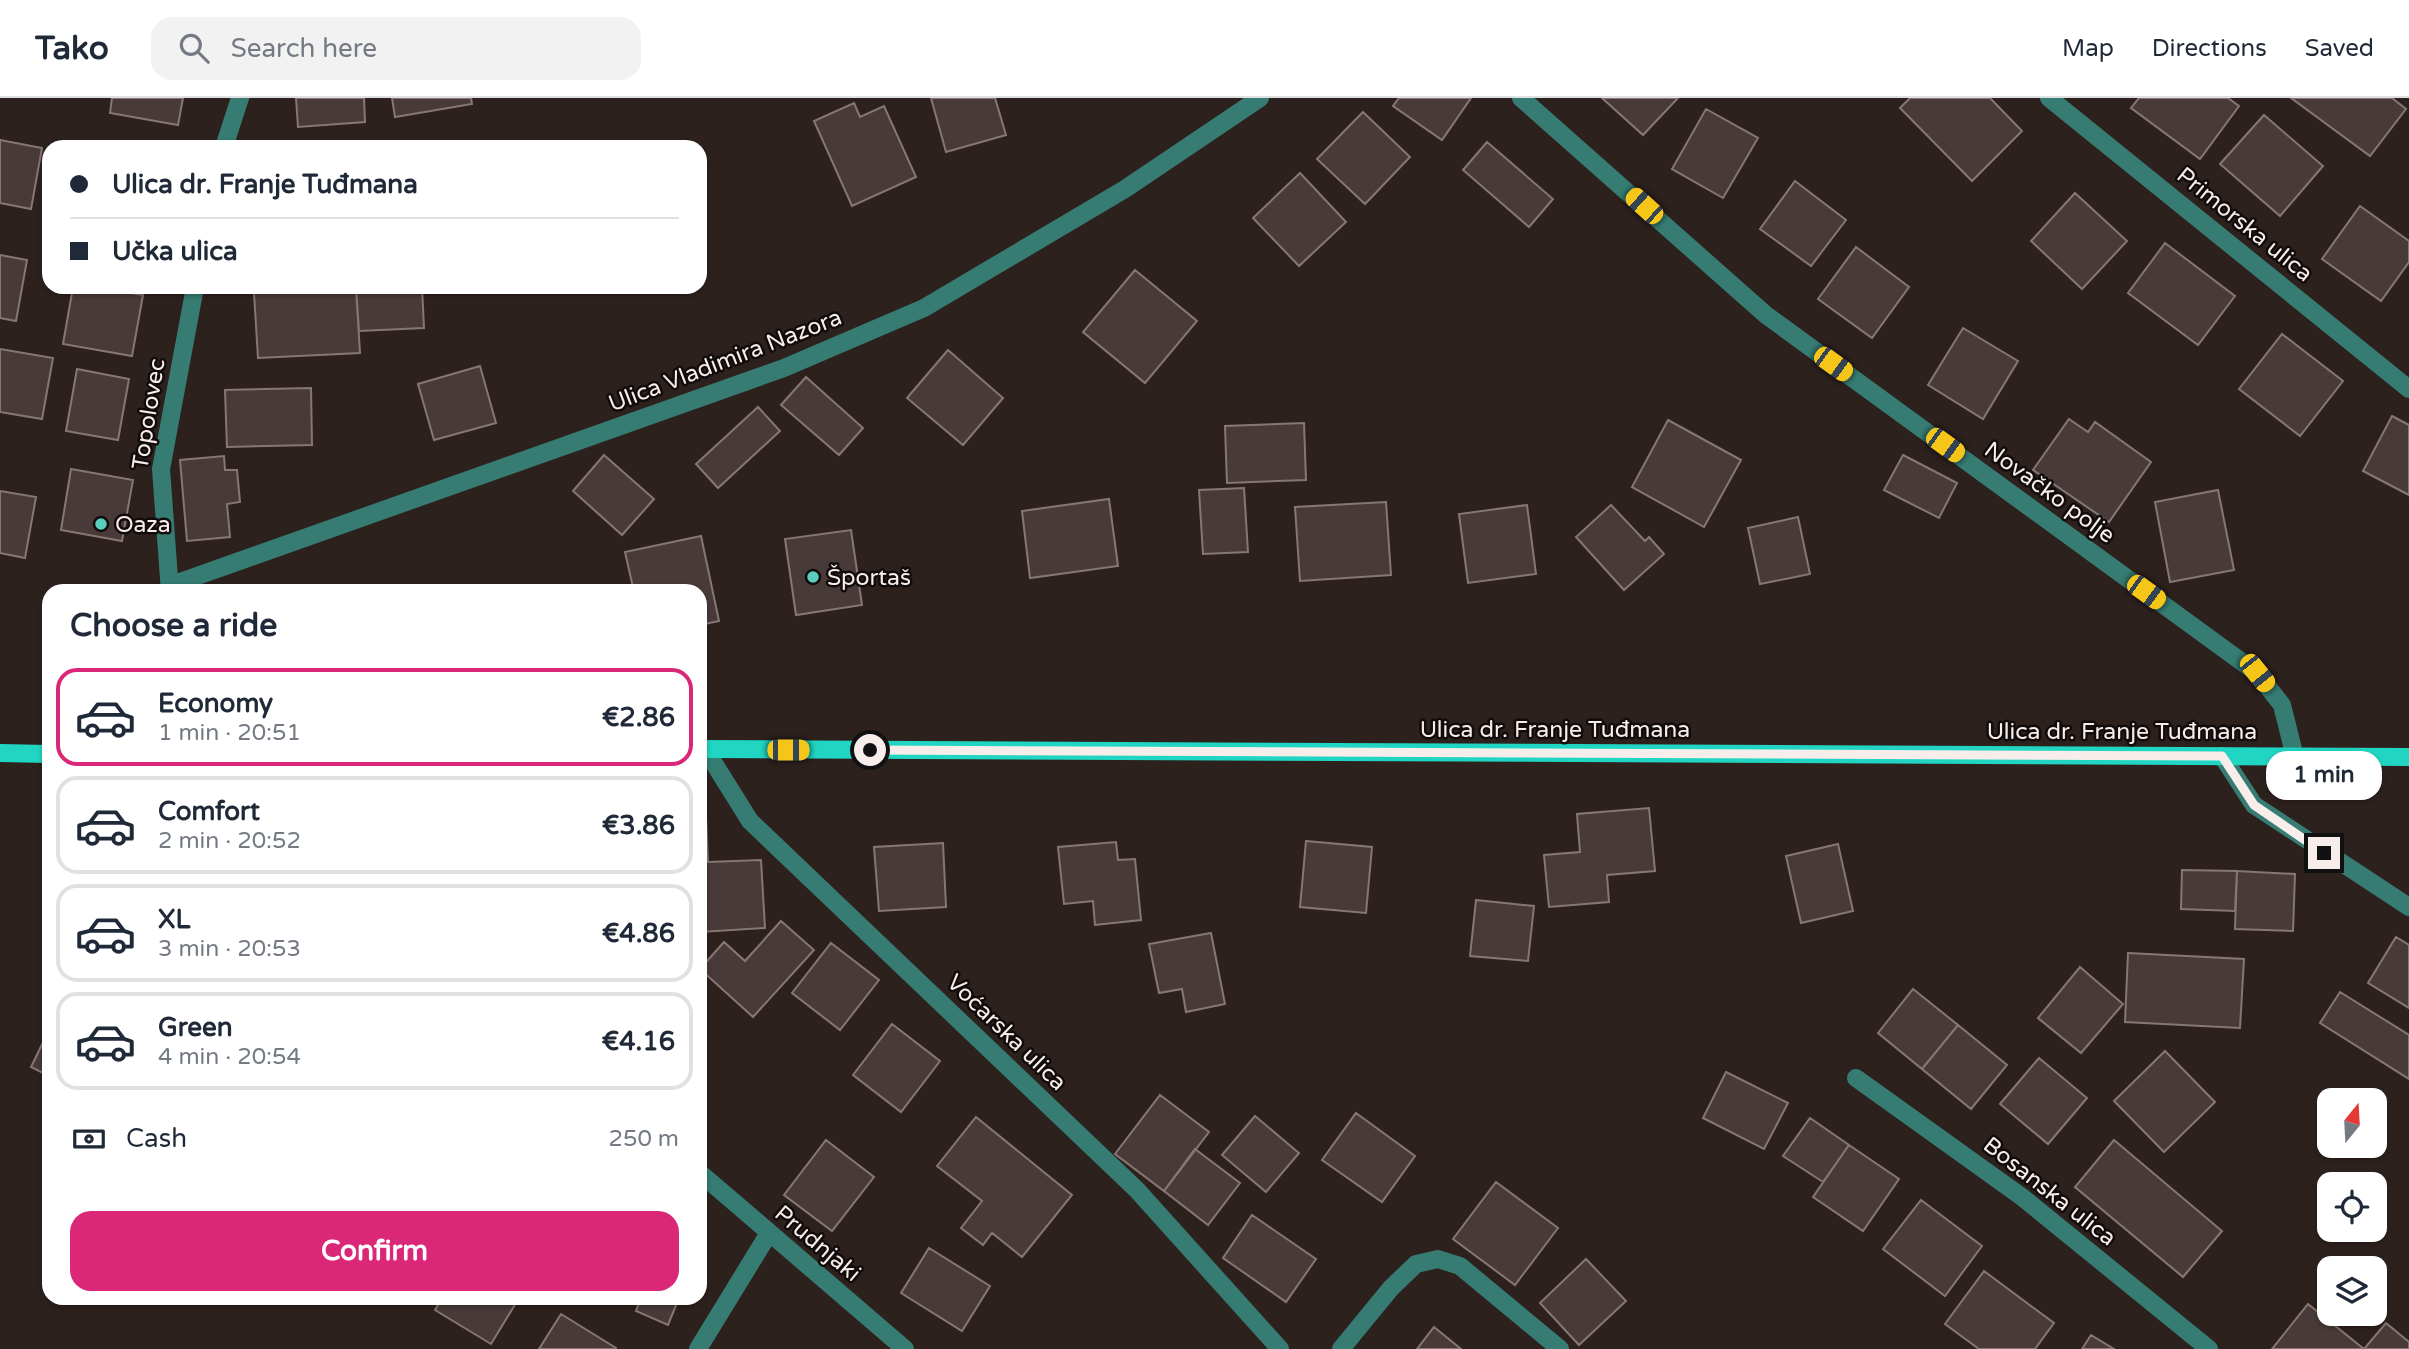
<!DOCTYPE html>
<html lang="en">
<head>
<meta charset="utf-8">
<style>
	:root { --surface:#fff; --page:#f2f2f3; --text:#1f2937; --muted:#747a83; --line:#e0e1e3; --accent:#db2777 }
	body { margin:0; font-family:"Varela Round",sans-serif; background:var(--page); color:var(--text); height:100vh; display:flex; flex-direction:column; font-size:26px; white-space:nowrap }
	* { box-sizing:border-box; margin:0 }
	p { font-size:23px; color:var(--muted) }
	.icon { flex:none; width:38px; height:38px; fill:none; stroke:currentColor; stroke-width:2; stroke-linecap:round; stroke-linejoin:round }
	.map { position:relative; flex:1; overflow:hidden }
	.details { position:absolute; left:42px; top:486px; width:665px; height:721px; display:flex; flex-direction:column; background:var(--surface); border-radius:21px; box-shadow:0 2px 5px #0004 }
	.details>* { flex:none }
	.hud { position:absolute; left:42px; top:42px; width:665px; height:154px; border-radius:21px; box-shadow:0 2px 5px #0004; display:grid; align-content:center; height:154px; padding:0 28px; background:var(--surface) }
	.needle { width:46px; rotate:18deg }
	.fabs { position:absolute; left:2317px; top:990px; display:grid; gap:14px }
	.fabs a { display:grid; place-items:center; width:70px; height:70px; border-radius:14px; background:var(--surface); box-shadow:0 2px 5px #0004; font-size:35px }
	.end { position:absolute; width:32px; height:32px; margin:-16px; border:9px solid #f7eeec; background:#111; box-shadow:0 0 0 4px #111 }
	.from { border-radius:50% }
	.bubble { position:absolute; height:49px; border-radius:21px; background:var(--surface); box-shadow:0 2px 5px #0004; font-size:23px; font-weight:700; line-height:49px; text-align:center }
	.car { position:absolute; width:21px; height:42px; margin:-21px -10px; border-radius:9px; box-shadow:0 0 5px 2px #0007; background:linear-gradient(#f5c518 24%,#345 0 40%,#f5c518 0 76%,#345 0 86%,#f5c518 0) }
	.hud b { display:flex; align-items:center; gap:24px; height:66px; font-size:26px }
	.hud b+b { border-top:2px solid var(--line) }
	.hud i { width:18px; height:18px; background:var(--text) }
	ul { padding:0; list-style:none }
	li { display:flex; align-items:center; gap:21px; height:98px; margin:0 14px 10px; padding:0 14px; border:4px solid var(--line); border-radius:21px }
	li div { flex:1 }
	li b { display:block; font-size:26px }
	li em { font-style:normal; font-weight:700 }
	li.active { border-color:var(--accent) }
	li>.icon { width:63px; height:63px; stroke-width:1.5 }
	h2 { padding:0 28px; font-size:32px; line-height:84px }
	.pay { display:flex; align-items:center; gap:18px; height:77px; padding:0 28px; font-size:26px }
	.pay p { margin-inline-start:auto }
	.button { display:flex; gap:14px; margin-top:auto; padding:14px 28px }
	.button a { flex:1; height:80px; border-radius:21px; background:var(--accent); color:#fff; font-size:28px; font-weight:700; line-height:80px; text-align:center }
	header { display:flex; align-items:center; gap:42px; box-sizing:border-box; height:98px; padding:0 35px; background:var(--surface); border-bottom:2px solid var(--line) }
	header strong { font-size:33px }
	nav { display:flex; gap:38px; margin-inline-start:auto; font-size:24px }
	.search { width:490px; height:63px; background:var(--page); display:flex; align-items:center; gap:18px; box-sizing:border-box; padding:0 24px; border-radius:21px; color:var(--muted); font-size:26px }
	.map>svg:first-child { display:block }
	.building { fill:#483a38; stroke:#867774; stroke-width:2 }
	.lines { fill:none; stroke-linecap:round; stroke-linejoin:round }
	.minor { stroke:#367c72; stroke-width:18 }
	.major { stroke:#20d5c1; stroke-width:18 }
	.route { stroke:#f7eeec; stroke-width:9 }
	.poi-dot { fill:#5acebd; stroke:#110c0b; stroke-width:2.5 }
	.labels { text-anchor:middle; stroke-width:5; stroke-linejoin:round; paint-order:stroke }
	.street-label { font-size:23px; fill:#f7eeec; stroke:#110c0b }
	.poi-label { font-size:23px; fill:#f7eeec; stroke:#110c0b; text-anchor:start }
</style>
</head>
<body>
<header>
<strong>Tako</strong>
<div class="search"><svg class="icon" aria-label="search" viewBox="0 0 24 24"><circle cx="10" cy="10" r="6"/><path d="M15 15l6 6"/></svg>Search here</div>
<nav><a>Map</a><a>Directions</a><a>Saved</a></nav>
</header>
<div class="map">
<svg width="2409" height="1251" viewBox="0 0 2409 1251">
	<rect width="100%" height="100%" fill="#2d211e"/>
	<path class="building" d="M112,0h71l-5,27 -68,-12z
		M296,0h68l1,24 -67,5z
		M392,0h79l1,6 -77,13z
		M931,0h64l11,37 -60,17z
		M1399,0h72l-29,42 -49,-34z
		M1602,0h76l-35,37z
		M1910,0h80l32,33 -50,50 -72,-73z
		M2139,0h89l11,8 -39,53 -69,-51z
		M2291,0h101l14,11 -36,47z
		M854,5l6,14 24,-11 32,71 -64,29 -38,-85z
		M1706,11l52,29 -35,60 -51,-29z
		M1363,14l47,45 -45,47 -48,-45z
		M2264,17l59,51 -43,50 -60,-52z
		M0,42l42,8 -11,61 -31,-6z
		M1487,44l66,57 -24,28 -66,-57z
		M1300,75l46,49 -47,44 -46,-48z
		M1795,83l51,39 -35,46 -51,-37z
		M2075,95l52,48 -45,48 -51,-48z
		M2360,108l49,35v21l-28,39 -59,-42z
		M2165,145l70,53 -37,49 -70,-52z
		M1856,149l53,40 -37,51 -54,-39z
		M0,157l27,5 -11,61 -16,-3z
		M1135,172l62,51 -52,62 -62,-51z
		M73,189h25l45,8 -11,61 -69,-12z
		M422,189l2,41 -65,3 -3,-43z
		M356,190l4,65 -102,5 -4,-65z
		M1963,230l55,33 -35,58 -55,-34z
		M2282,236l61,47 -43,55 -61,-47z
		M0,251l53,9 -11,61 -42,-7z
		M948,252l55,48 -40,47 -56,-47z
		M480,268l16,57 -62,17 -16,-56z
		M77,271l52,10 -11,61 -52,-9z
		M806,279l57,51 -24,27 -58,-50z
		M311,290l1,57 -85,2 -2,-57z
		M758,309l22,24 -62,57 -22,-24z
		M2392,318l17,9v70l-46,-24z
		M2069,321l19,13 7,-10 56,40 -42,60 -76,-52z
		M1668,322l73,40 -37,67 -72,-40z
		M1304,325l2,57 -79,3 -2,-57z
		M604,357l50,44 -32,36 -49,-44z
		M1903,357l54,28 -18,35 -55,-28z
		M224,358l1,14h12l3,32 -13,2 3,33 -43,4 -7,-81z
		M71,371l62,11 -11,61 -61,-11z
		M1244,390l4,64 -45,2 -4,-64z
		M2218,392l16,80 -64,12 -15,-80z
		M0,393l36,6 -11,61 -25,-5z
		M1109,401l9,67 -88,12 -8,-67z
		M1386,404l5,73 -91,6 -5,-74z
		M1527,407l9,69 -68,9 -9,-69z
		M1611,407l34,36 4,-4 15,17 -40,36 -48,-53z
		M1798,419l12,57 -50,10 -12,-56z
		M851,432l11,75 -66,10 -11,-76z
		M701,438l18,85 -19,4v-33h-66l-9,-40z
		M230,490h41v4h-41z
		M354,490v4h-45z
		M1649,710l6,63 -48,4 2,27 -60,5 -5,-52 36,-3 -3,-38z
		M706,719l2,45 53,-2 4,68 -65,4v-114z
		M1306,743l66,6 -6,66 -66,-6z
		M1116,744l2,18 17,-1 6,61 -46,5 -2,-24 -29,3 -6,-57z
		M943,745l3,64 -67,4 -5,-64z
		M1838,746l15,67 -52,12 -15,-67z
		M2182,772l55,1 -2,40 -54,-2z
		M2237,773l58,3 -2,57 -58,-2z
		M1476,802l58,6 -6,55 -58,-5z
		M781,823l33,29 -61,67 -53,-48 24,-27 21,19z
		M1211,835l14,71 -39,8 -4,-23 -23,4 -10,-49z
		M2396,839l13,8v63l-41,-25z
		M831,845l48,37 -39,50 -48,-37z
		M2128,855l116,6 -4,69 -115,-6z
		M2080,869l43,37 -42,49 -43,-35z
		M1913,891l45,36 -36,44 -44,-36z
		M2340,894l69,43v44l-89,-56z
		M892,926l48,37 -39,51 -48,-37z
		M1958,927l49,40 -36,44 -49,-40z
		M49,932v46l-18,-9z
		M2165,953l50,51 -51,50 -50,-51z
		M2039,960l48,40 -39,46 -48,-40z
		M1726,974l62,31 -24,46 -61,-31z
		M1160,997l49,37 -45,59 -49,-37z
		M1356,1015l59,43 -33,46 -60,-42z
		M1255,1018l44,37 -33,39 -44,-37z
		M976,1019l96,78 -50,62 -30,-24 -9,12 -22,-17 21,-27 -45,-35z
		M1810,1020l39,27 -26,37 -40,-26z
		M826,1042l48,37 -42,54 -48,-36z
		M2114,1042l108,91 -39,46 -108,-90z
		M1849,1047l50,34 -36,52 -50,-34z
		M1195,1051l45,34 -32,42 -44,-34z
		M1496,1084l62,46 -43,57 -62,-46z
		M1921,1102l61,46 -37,50 -62,-47z
		M1252,1117l64,44 -30,43 -63,-44z
		M929,1150l61,38 -28,45 -61,-38z
		M1586,1161l40,42 -47,44 -39,-42z
		M1984,1173l70,52 -19,26h-56l-34,-25z
		M442,1200h77l-28,46 -56,-34z
		M641,1200h38l-11,27 -32,-14z
		M2308,1206l56,45h-92z
		M561,1216l55,34v1h-77z
		M2386,1225l23,19v7h-45z
		M1434,1229l27,22h-44z
		M2091,1237l23,14h-32z"/>
	<g class="lines">
		<path class="minor" d="M1521,0l245,217 491,358 25,32 13,52
			M2049,0l360,291
			M224,49l16,-49
			M169,488l615,-218 140,-60 201,-119 135,-91
			M170,494l-9,-123 34,-182
			M705,651l45,72 387,369 143,159
			M2222,658l32,49 155,102
			M1856,980l166,119 187,152
			M700,1075l205,176
			M698,1251l71,-116
			M1341,1251l50,-61 25,-24 22,-5 22,7 100,83"/>
		<path class="major" d="M700,651l1709,8
			M0,655l49,1"/>
	</g>
	<g class="lines">
		<path class="route" d="M870,652l1352,6 32,49 70,48"/>
	</g>
	<g class="poi-dot">
		<circle cx="101" cy="426" r="7"/>
		<circle cx="813" cy="479" r="7"/>
	</g>
	<g class="labels">
		<g class="street-label">
			<text transform="translate(2245 126) rotate(39)" y="8">Primorska ulica</text>
			<text transform="translate(725 262) rotate(-21)" y="8">Ulica Vladimira Nazora</text>
			<text transform="translate(148 316) rotate(-81)" y="8">Topolovec</text>
			<text transform="translate(2050 394) rotate(36)" y="8">Novačko polje</text>
			<text x="1555" y="639">Ulica dr. Franje Tuđmana</text>
			<text x="2122" y="641">Ulica dr. Franje Tuđmana</text>
			<text transform="translate(1007 934) rotate(44)" y="8">Voćarska ulica</text>
			<text transform="translate(2050 1093) rotate(38)" y="8">Bosanska ulica</text>
			<text transform="translate(818 1145) rotate(40)" y="8">Prudnjaki</text>
		</g>
		<g class="poi-label">
			<text x="115" y="434">Oaza</text>
			<text x="827" y="487">Športaš</text>
		</g>
	</g>
</svg>
<div class="fabs">
<a><svg class="needle" viewBox="-14 -14 28 28"><path d="M0-13l5 13h-10z" fill="#e53935"/><path d="M0 13l5-13h-10z" fill="#747a83"/></svg></a>
<a><svg class="icon" aria-label="locate" viewBox="0 0 24 24"><circle cx="12" cy="12" r="6"/><path d="M12 2v4M12 18v4M2 12h4M18 12h4"/></svg></a>
<a><svg class="icon" aria-label="layers" viewBox="0 0 24 24"><path d="M12 4l9 5-9 5-9-5zM3 14l9 5 9-5"/></svg></a>
</div>
<i class="end from" style="left:870px;top:652px"></i>
<i class="end" style="left:2324px;top:755px"></i>
<div class="bubble" style="left:2266px;top:653px;width:116px">1 min</div>
<i class="car" style="left:1644px;top:108px;rotate:312deg"></i>
<i class="car" style="left:1833px;top:266px;rotate:126deg"></i>
<i class="car" style="left:1945px;top:347px;rotate:126deg"></i>
<i class="car" style="left:2146px;top:494px;rotate:126deg"></i>
<i class="car" style="left:2257px;top:575px;rotate:141deg"></i>
<i class="car" style="left:788px;top:652px;rotate:90deg"></i>
<div class="hud">
<b><i class="from"></i>Ulica dr. Franje Tuđmana</b>
<b><i></i>Učka ulica</b>
</div>
<section class="details">
<h2>Choose a ride</h2>
<ul>
<li class="active"><svg class="icon" aria-label="car" viewBox="0 0 24 24"><path d="M5 17H2v-5l4-1 3-4h7l3 4 3 1v5h-3M9 17h6M6 11h13"/><circle cx="7" cy="17" r="2"/><circle cx="17" cy="17" r="2"/></svg><div><b>Economy</b><p>1 min · 20:51</p></div><em>€2.86</em></li>
<li><svg class="icon" aria-label="car" viewBox="0 0 24 24"><path d="M5 17H2v-5l4-1 3-4h7l3 4 3 1v5h-3M9 17h6M6 11h13"/><circle cx="7" cy="17" r="2"/><circle cx="17" cy="17" r="2"/></svg><div><b>Comfort</b><p>2 min · 20:52</p></div><em>€3.86</em></li>
<li><svg class="icon" aria-label="car" viewBox="0 0 24 24"><path d="M5 17H2v-5l4-1 3-4h7l3 4 3 1v5h-3M9 17h6M6 11h13"/><circle cx="7" cy="17" r="2"/><circle cx="17" cy="17" r="2"/></svg><div><b>XL</b><p>3 min · 20:53</p></div><em>€4.86</em></li>
<li><svg class="icon" aria-label="car" viewBox="0 0 24 24"><path d="M5 17H2v-5l4-1 3-4h7l3 4 3 1v5h-3M9 17h6M6 11h13"/><circle cx="7" cy="17" r="2"/><circle cx="17" cy="17" r="2"/></svg><div><b>Green</b><p>4 min · 20:54</p></div><em>€4.16</em></li>
</ul>
<div class="pay"><svg class="icon" aria-label="cash" viewBox="0 0 24 24"><path d="M3 7h18v10H3z"/><circle cx="12" cy="12" r="2"/></svg>Cash<p>250 m</p></div>
<div class="button"><a>Confirm</a></div>
</section>
</div>
</body>
</html>
